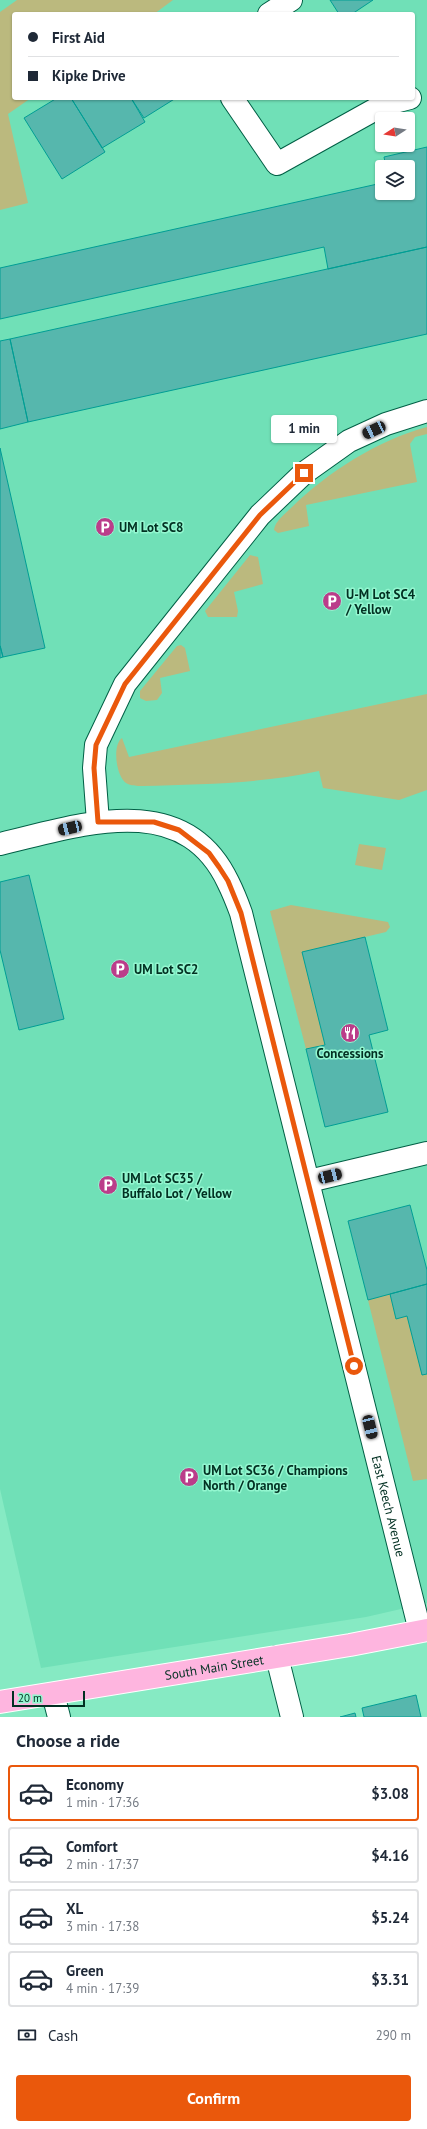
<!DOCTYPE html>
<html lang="en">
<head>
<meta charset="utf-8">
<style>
	:root { --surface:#fff; --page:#f2f2f3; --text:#1f2937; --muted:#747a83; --line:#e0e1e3; --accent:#ea580c }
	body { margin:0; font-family:"PT Sans",sans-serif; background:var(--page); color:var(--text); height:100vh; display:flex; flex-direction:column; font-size:15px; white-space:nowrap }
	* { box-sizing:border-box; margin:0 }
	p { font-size:13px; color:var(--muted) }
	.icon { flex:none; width:22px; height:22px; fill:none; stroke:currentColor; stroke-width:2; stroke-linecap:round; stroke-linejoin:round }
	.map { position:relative; height:1717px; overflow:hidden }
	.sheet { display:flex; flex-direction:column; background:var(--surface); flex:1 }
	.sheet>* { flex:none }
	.banner { position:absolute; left:12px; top:12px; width:403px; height:88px; border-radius:4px; box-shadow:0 1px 3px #0004; display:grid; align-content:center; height:88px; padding:0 16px; background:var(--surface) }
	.needle { width:26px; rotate:258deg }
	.buttons { position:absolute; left:375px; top:112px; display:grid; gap:8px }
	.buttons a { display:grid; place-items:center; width:40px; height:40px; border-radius:4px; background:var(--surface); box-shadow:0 1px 3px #0004; font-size:20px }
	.scale { position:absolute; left:12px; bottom:10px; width:73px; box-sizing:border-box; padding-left:4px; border:2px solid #023022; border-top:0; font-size:11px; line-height:14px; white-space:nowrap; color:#023022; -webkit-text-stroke:3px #93f7d0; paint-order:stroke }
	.end { position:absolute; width:18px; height:18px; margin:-9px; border:5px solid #ea580c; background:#fff; box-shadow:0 0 0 2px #fff }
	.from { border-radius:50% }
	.bubble { position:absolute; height:28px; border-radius:4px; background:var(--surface); box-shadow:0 1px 3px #0004; font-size:13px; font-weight:700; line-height:28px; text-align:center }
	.car { position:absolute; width:12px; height:24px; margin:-12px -6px; border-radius:5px; box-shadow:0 0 3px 1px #0007; background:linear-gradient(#222 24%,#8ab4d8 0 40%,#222 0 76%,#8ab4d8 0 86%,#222 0) }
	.banner b { display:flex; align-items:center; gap:14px; height:38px; font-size:15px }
	.banner b+b { border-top:1px solid var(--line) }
	.banner i { width:10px; height:10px; background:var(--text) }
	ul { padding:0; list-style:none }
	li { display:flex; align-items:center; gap:12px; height:56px; margin:0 8px 6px; padding:0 8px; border:2px solid var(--line); border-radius:4px }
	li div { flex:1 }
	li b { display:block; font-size:15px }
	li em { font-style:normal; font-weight:700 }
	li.current { border-color:var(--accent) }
	li>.icon { width:36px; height:36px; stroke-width:1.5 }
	h2 { padding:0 16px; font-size:18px; line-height:48px }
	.pay { display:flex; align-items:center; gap:10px; height:44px; padding:0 16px; font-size:15px }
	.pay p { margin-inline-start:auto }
	.button { display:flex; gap:8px; margin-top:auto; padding:8px 16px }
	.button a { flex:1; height:46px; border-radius:4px; background:var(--accent); color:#fff; font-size:16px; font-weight:700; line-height:46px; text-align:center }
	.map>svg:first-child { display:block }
	.built { fill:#70e0b7; fill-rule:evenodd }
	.green { fill:#bbb97e }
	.building { fill:#56b7ad; stroke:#019e94 }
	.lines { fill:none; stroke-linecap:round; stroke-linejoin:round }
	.minor-casing { stroke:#015f45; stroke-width:24 }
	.major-casing { stroke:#fff; stroke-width:24 }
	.minor { stroke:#fff; stroke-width:22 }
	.major { stroke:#feb5df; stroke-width:22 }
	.route { stroke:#ea580c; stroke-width:5 }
	.labels { text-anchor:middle; stroke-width:3; stroke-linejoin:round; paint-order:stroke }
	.poi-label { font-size:13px; font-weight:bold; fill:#023022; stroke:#93f7d0; text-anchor:start }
	.street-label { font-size:13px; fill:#023022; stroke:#93f7d0 }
</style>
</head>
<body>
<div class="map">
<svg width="427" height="1717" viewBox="0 0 427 1717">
	<rect width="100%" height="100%" fill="#86eac3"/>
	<path class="built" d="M0,0h427v1603l-61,14 -325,51 -41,-179zM14,14h399v84h-399zM382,119h26v26h-26zM382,167h26v26h-26z"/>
	<path class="green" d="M17,0h156l-19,14h-140v84h17l-23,16 20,89 -28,7v-198z
		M427,427v7l-12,3 -5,7 7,38 -111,23 3,21 -31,7 -4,-3c1,-9 11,-16 17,-22 37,-36 85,-67 136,-81z
		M250,555l8,2 5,27 -29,8 4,19 -1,6h-29l-3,-6z
		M181,645l4,3 5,23 -30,7 2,15 -5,7 -11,1 -6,-3v-7l37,-45z
		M427,694v96l-28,10 -76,-12 -4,-17c-59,13 -117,13 -177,15 -5,0 -11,0 -16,-3 -10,-7 -14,-38 -4,-45l7,19z
		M359,844l27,4 -4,22 -27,-5z
		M291,905l97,17 2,5 -4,5 -84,20 23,93 -19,4 -36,-138z
		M390,1294l6,25 11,-3 15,59 5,-1v105l-14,2 -45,-181z"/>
	<path class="building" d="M330,0h43l-21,14h-13z
		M57,98h14l34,54 -43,27 -38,-61z
		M71,98h60l14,24 -43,26z
		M131,98h45l-32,20z
		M427,147v100l-99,22 -4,-22 -324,72v-51l382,-85v10h26v-26h-22l-2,-10z
		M427,247v87l-399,88 -18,-83z
		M10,339l18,83 -28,7v-88z
		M0,448l45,200 -42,9 -3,-12z
		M0,646l3,11 -3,1z
		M29,875l35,144 -45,11 -19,-80v-68z
		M365,937l23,93 -19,5 19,77 -63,15 -19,-78 19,-4 -23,-93z
		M410,1205l17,65v14l-59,16 -20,-79z
		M427,1284v90l-5,1 -15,-59 -11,3 -6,-25z
		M416,1695l5,22h-57l-2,-9z
		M355,1713l1,4h-16z"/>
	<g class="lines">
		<g class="minor-casing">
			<g id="minor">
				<path d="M269,14l22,-14"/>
				<path d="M232,98l45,66 106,-59 27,-7"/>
				<path d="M98,822l-4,-54 2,-23 29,-61 135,-169 44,-42 45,-32 37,-17 41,-13"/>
				<path id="s1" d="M0,844c78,-18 183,-57 228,38 5,10 9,20 13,31l179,718"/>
				<path d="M309,1181l118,-28"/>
				<path d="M277,1657l15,60"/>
				<path d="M53,1694l6,23"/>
			</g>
		</g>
		<g class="major-casing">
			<g id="major">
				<path id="s2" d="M0,1702l350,-57 77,-15"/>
			</g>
		</g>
		<use href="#minor" class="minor"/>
		<use href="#major" class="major"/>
	</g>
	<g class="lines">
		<path class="route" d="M304,473l-44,42 -135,169 -29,61 -2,23 4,54h56l25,8 30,23 10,14 9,14 13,32 113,453"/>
	</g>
	<defs>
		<g id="parking-disc" transform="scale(1)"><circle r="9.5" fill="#bb3d8a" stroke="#93f7d0"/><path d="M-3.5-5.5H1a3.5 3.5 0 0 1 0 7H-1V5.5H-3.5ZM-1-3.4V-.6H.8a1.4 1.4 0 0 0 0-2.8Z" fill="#fff"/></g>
		<g id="restaurant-disc" transform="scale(1)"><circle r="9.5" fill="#bb3d8a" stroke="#93f7d0"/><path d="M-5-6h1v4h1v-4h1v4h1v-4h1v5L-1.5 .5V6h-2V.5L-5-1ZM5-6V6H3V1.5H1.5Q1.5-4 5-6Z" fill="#fff"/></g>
	</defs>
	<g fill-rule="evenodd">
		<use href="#parking-disc" x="105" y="527"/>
		<use href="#parking-disc" x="332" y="601"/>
		<use href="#parking-disc" x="120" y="969"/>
		<use href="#restaurant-disc" x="350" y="1033"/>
		<use href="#parking-disc" x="108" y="1185"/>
		<use href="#parking-disc" x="189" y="1477"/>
	</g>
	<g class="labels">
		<g class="poi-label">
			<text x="119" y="532">UM Lot SC8</text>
			<text x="346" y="599">U-M Lot SC4<tspan x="346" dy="15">/ Yellow</tspan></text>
			<text x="134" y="974">UM Lot SC2</text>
			<text x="350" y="1058" text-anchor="middle">Concessions</text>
			<text x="122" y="1183">UM Lot SC35 /<tspan x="122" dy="15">Buffalo Lot / Yellow</tspan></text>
			<text x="203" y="1475">UM Lot SC36 / Champions<tspan x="203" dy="15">North / Orange</tspan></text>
		</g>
		<g class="street-label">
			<text dy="5" stroke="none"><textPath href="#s1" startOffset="900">East Keech Avenue</textPath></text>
			<text dy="5" stroke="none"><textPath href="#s2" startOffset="217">South Main Street</textPath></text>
		</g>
	</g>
</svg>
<div class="buttons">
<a><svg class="needle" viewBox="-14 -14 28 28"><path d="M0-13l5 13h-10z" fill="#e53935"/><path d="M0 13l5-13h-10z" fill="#747a83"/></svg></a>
<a><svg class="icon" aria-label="layers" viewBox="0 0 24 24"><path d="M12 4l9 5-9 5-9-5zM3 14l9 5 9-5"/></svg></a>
</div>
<div class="scale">20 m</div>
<i class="end from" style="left:354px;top:1366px"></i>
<i class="end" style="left:304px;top:473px"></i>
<div class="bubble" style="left:271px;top:415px;width:66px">1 min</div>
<i class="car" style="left:374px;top:430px;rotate:245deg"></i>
<i class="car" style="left:70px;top:828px;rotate:257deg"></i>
<i class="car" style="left:330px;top:1176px;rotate:76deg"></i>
<i class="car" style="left:370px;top:1427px;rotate:166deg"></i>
<div class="banner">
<b><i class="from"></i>First Aid</b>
<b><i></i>Kipke Drive</b>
</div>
</div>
<section class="sheet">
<h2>Choose a ride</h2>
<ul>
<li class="current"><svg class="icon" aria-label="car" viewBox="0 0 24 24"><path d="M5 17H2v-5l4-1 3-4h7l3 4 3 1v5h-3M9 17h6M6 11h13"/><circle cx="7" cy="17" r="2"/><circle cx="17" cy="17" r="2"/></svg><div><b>Economy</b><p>1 min · 17:36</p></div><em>$3.08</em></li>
<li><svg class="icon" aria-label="car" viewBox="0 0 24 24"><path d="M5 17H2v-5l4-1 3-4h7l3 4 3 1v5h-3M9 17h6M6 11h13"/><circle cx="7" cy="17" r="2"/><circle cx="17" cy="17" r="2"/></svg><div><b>Comfort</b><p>2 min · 17:37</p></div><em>$4.16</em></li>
<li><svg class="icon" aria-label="car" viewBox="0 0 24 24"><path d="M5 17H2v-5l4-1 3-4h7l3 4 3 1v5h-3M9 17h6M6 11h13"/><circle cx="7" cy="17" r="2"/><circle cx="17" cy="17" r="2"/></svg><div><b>XL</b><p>3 min · 17:38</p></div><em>$5.24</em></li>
<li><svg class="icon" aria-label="car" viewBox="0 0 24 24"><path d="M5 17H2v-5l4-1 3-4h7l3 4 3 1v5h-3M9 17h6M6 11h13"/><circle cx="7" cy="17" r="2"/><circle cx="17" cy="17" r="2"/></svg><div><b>Green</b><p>4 min · 17:39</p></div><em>$3.31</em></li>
</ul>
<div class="pay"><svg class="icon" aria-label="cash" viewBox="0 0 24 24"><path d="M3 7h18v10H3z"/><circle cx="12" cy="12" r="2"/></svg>Cash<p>290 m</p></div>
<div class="button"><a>Confirm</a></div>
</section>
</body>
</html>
